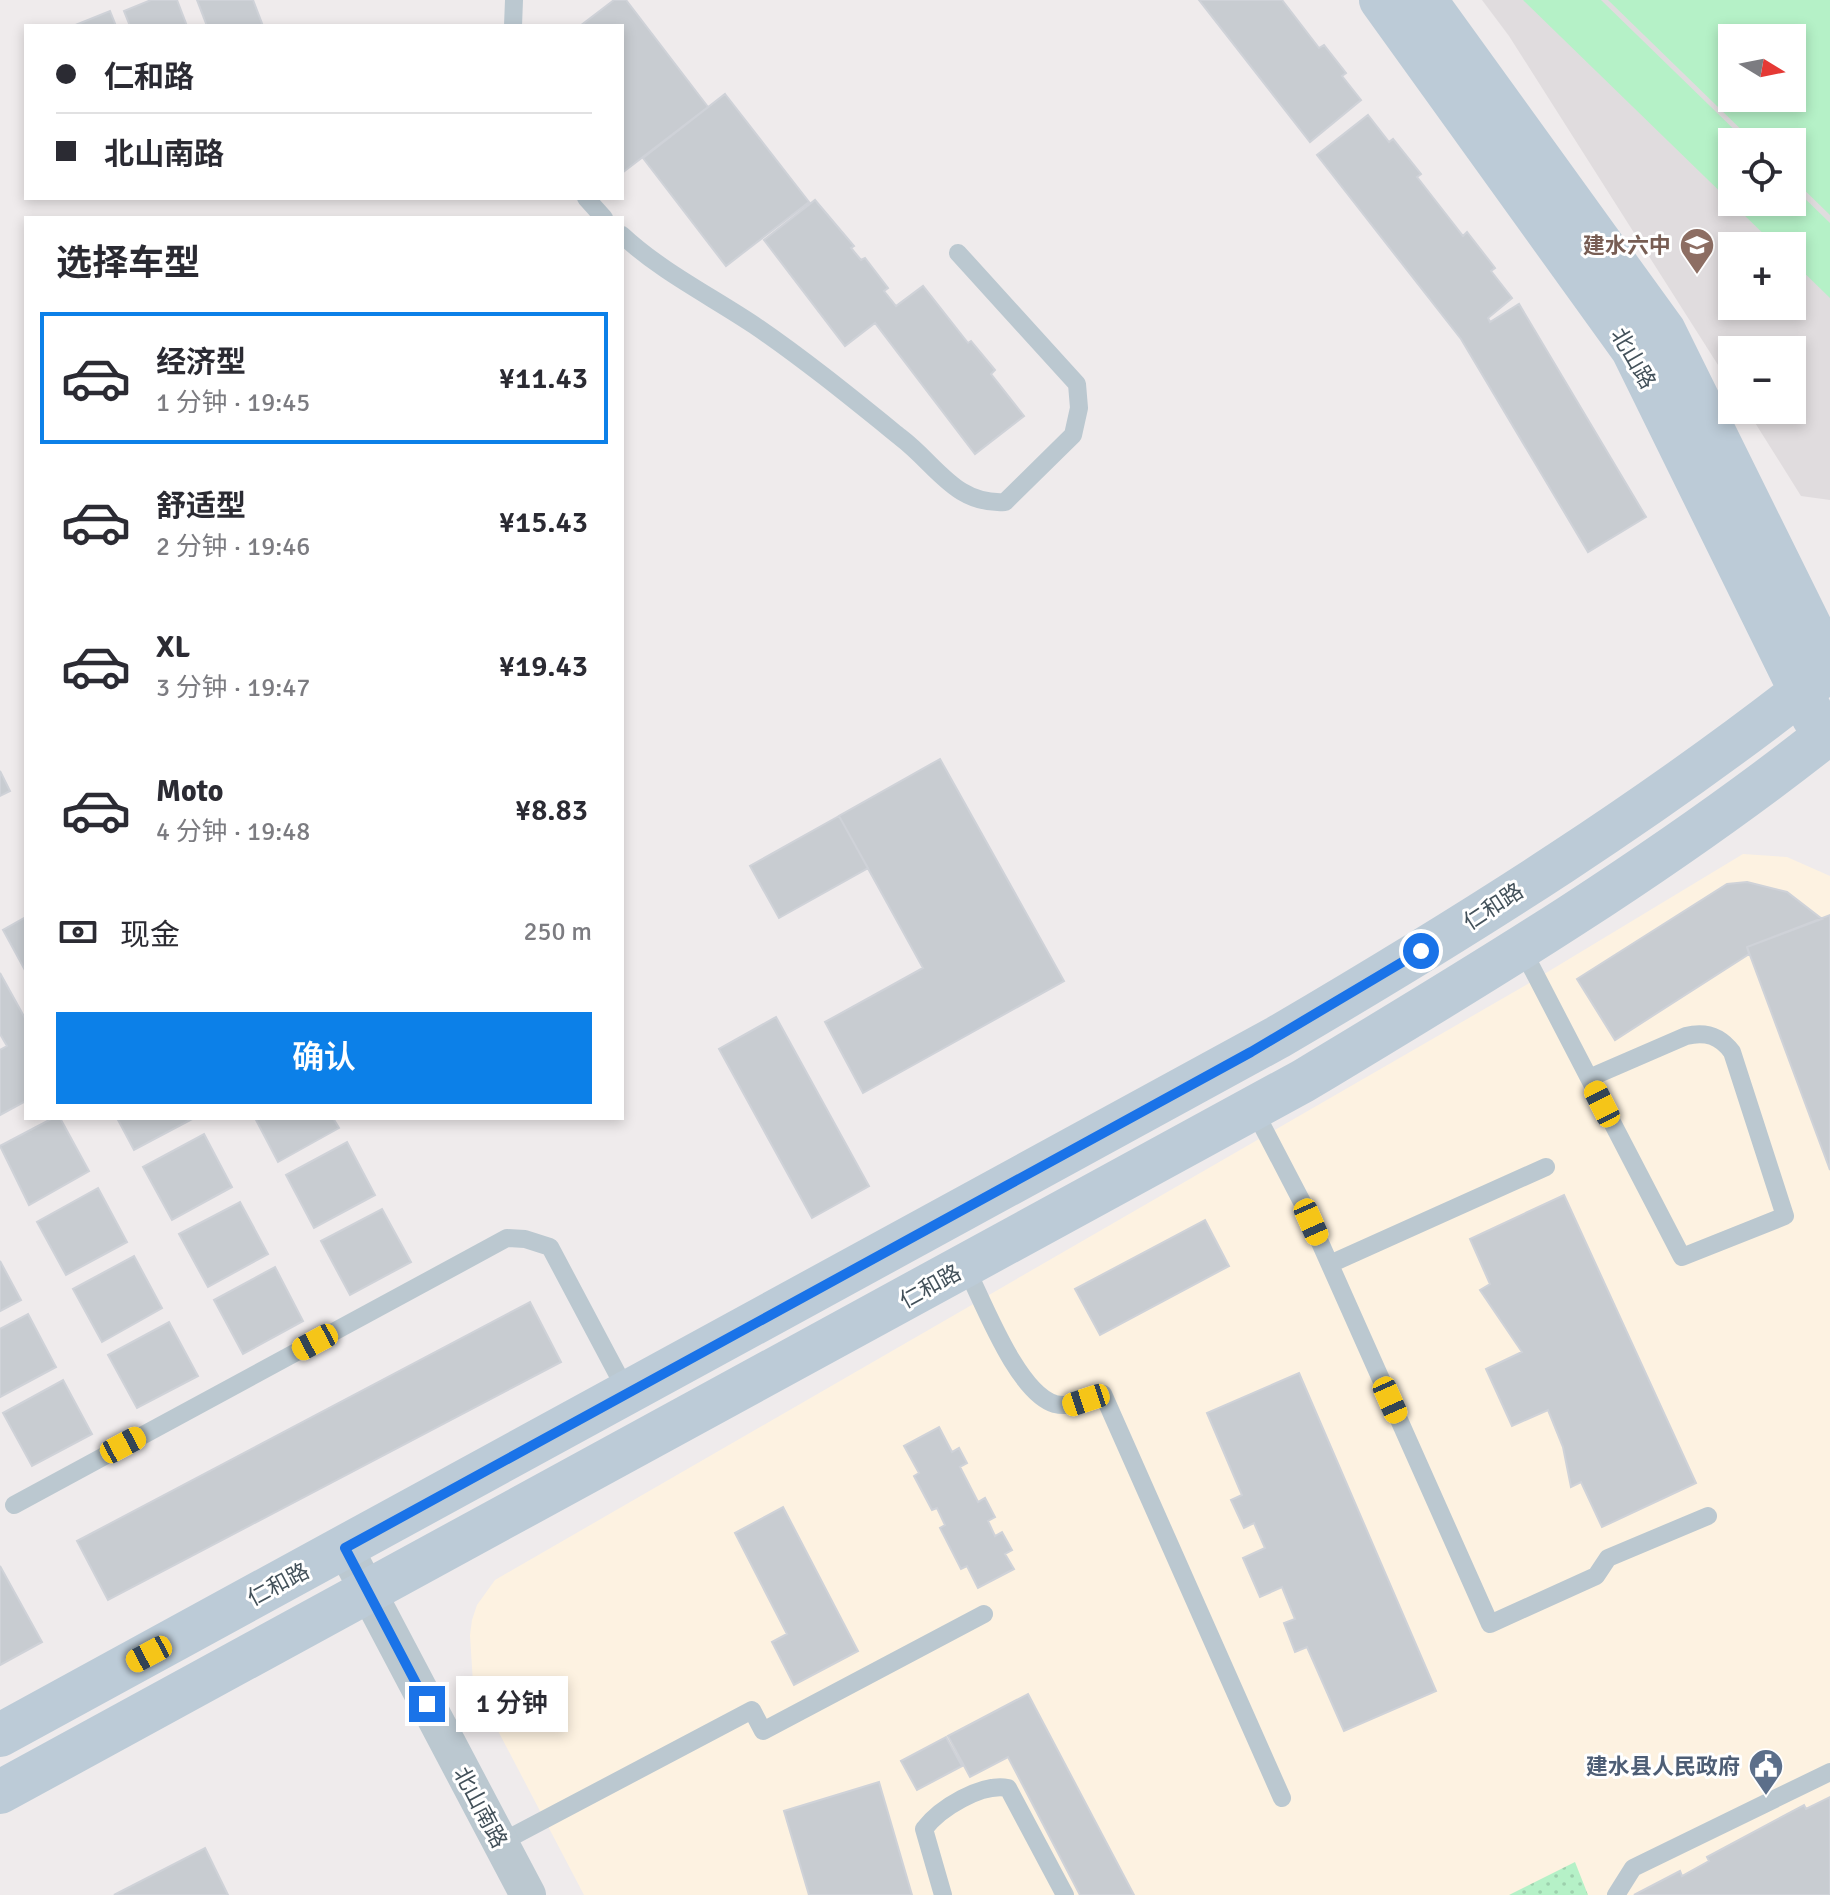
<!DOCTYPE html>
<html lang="zh">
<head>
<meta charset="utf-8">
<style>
	:root { --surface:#fff; --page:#f2f2f3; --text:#2b2b33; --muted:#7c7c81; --line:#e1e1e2; --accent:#0c80e8 }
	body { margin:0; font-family:Signika,"Noto Sans SC",sans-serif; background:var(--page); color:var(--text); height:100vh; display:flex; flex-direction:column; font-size:30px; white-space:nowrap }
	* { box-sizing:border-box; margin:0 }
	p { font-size:26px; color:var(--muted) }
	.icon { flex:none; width:44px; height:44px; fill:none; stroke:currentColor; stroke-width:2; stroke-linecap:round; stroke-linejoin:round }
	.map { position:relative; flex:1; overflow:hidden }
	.sheet { position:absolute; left:24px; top:216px; width:600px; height:904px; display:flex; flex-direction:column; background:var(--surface); border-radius:0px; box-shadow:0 4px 12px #0003 }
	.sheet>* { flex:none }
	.banner { position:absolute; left:24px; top:24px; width:600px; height:176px; border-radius:0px; box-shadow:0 4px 12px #0003; display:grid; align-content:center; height:176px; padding:0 32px; background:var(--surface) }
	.needle { width:52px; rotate:100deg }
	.controls { position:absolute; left:1718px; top:24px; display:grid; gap:16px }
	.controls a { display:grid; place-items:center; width:88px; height:88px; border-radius:0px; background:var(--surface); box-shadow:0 4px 12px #0003; font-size:40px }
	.end { position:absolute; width:36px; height:36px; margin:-18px; border:10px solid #1a73e8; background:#fff; box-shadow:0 0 0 4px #fff }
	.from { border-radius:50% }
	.bubble { position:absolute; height:56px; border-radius:0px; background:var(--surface); box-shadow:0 4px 12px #0003; font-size:26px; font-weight:600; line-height:56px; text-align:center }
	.car { position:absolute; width:24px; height:48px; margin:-24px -12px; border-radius:10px; box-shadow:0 0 6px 2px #0007; background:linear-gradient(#f5c518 24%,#345 0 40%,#f5c518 0 76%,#345 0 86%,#f5c518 0) }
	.banner b { display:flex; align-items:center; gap:28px; height:76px; font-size:30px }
	.banner b+b { border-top:2px solid var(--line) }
	.banner i { width:20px; height:20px; background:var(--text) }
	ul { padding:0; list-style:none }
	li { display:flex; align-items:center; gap:24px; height:132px; margin:0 16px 12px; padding:0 16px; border:4px solid transparent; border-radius:0px }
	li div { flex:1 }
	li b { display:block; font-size:30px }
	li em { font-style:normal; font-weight:600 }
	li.on { border-color:var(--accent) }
	li>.icon { width:72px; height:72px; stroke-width:1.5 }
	h2 { padding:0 32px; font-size:36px; line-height:96px }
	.pay { display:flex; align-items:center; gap:20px; height:88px; padding:0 32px; font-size:30px }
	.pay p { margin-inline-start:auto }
	.cta { display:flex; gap:16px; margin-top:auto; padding:16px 32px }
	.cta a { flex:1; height:92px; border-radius:0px; background:var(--accent); color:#fff; font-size:32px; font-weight:600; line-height:92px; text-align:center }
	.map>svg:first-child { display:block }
	.commercial { fill:#fdf2e1 }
	.education { fill:#e0dcde; fill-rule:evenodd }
	.grass { fill:url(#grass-dots) }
	.pitch { fill:#b5f1c7; fill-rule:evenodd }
	.building { fill:#c8ccd1; stroke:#cfd2d8; stroke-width:2 }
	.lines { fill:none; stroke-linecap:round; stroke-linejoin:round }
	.lane { stroke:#bbc8d0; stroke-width:18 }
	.street { stroke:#bbc8d0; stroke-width:36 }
	.secondary { stroke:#bccbd7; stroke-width:44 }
	.route { stroke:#1a73e8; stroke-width:10 }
	.labels { text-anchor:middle; stroke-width:6; stroke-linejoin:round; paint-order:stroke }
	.education-label { font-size:22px; font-weight:bold; fill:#785e54; stroke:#fff; text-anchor:end }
	.street-label { font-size:22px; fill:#43515a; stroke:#fff }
	.service-label { font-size:22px; font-weight:bold; fill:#4e5e75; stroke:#fff; text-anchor:end }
</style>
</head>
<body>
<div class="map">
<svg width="1830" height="1895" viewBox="0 0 1830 1895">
	<defs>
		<pattern id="grass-dots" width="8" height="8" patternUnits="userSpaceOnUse" patternTransform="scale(2)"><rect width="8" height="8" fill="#b5f1c7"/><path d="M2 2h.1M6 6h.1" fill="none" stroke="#9dd0ad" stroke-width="1.8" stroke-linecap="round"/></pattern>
	</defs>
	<rect width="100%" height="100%" fill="#efebec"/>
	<path class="commercial" d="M1743,854l44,3 43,19v1019h-1246l-111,-212 -3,-48 2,-15 5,-15 18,-25 1031,-595z"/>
	<path class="education" d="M1482,0h348v500l-29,-4 -54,-86h45v-60h-60v37l-223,-351zM1732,38h60v60h-60zM1732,142h60v60h-60zM1732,246h60v60h-60z"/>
	<path class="grass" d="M1575,1862l13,33h-79z"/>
	<path class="pitch" d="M1523,0h78l146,142h-15v60h60v-16l38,37v75l-38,-37v-15h-16z
		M1608,0h222v215l-38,-37v-36h-38zM1732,38h60v60h-60z"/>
	<path class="building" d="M151,0h26l10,26h-57l-6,-15z
		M197,0h56l10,26h-56z
		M614,0h12l82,107 -86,66v-147h-42z
		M1199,0h83l37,48 5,-3 22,28 -4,3 19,24 -51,42z
		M110,11l6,15h-43z
		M725,94l84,108 -83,64 -83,-108z
		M1368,115l21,27 4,-3 28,35 -4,3 46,59 4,-4 28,36 -4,3 21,27 -24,20 2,4 29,-18 127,213 -58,35 -127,-213 -144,-184z
		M815,200l39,46 -3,2 10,12 4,-2 23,30 -4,3 12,15 27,-20 45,57 3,-2 24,29 -4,4 33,42 -49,38 -100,-131 -30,23 -81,-106z
		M940,759l124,222 -201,112 -38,-71 98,-54 -84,-152z
		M0,771l10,20 -10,5z
		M839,816l29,52 -89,50 -29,-52z
		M1747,882l40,10 35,27 -75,28 2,7 -134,86 -38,-61 150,-95z
		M1830,915v255l-83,-223z
		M26,917v55l-23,-42z
		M0,973l26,47v81l-26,14v-65l7,-4 -7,-12z
		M776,1017l93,169 -57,32 -93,-169z
		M53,1118h7l29,53 -60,34 -29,-59z
		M117,1118h77l-60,32z
		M255,1118h78l6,10 -61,34z
		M204,1134l28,53 -60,33 -29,-53z
		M347,1142l28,53 -61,33 -28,-53z
		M98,1188l29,54 -61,33 -29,-53z
		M1564,1195l132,288 -94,44 -21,-45 -10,5 -8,-40 -15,-37 -36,16 -26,-57 36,-17 -42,-62 10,-6 -20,-45z
		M240,1202l28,52 -60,33 -29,-53z
		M382,1209l29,53 -61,33 -29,-54z
		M1205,1220l24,46 -129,69 -25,-46z
		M134,1256l28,52 -60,34 -29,-53z
		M0,1261l21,39 -21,11z
		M275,1267l28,54 -60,33 -29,-54z
		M530,1302l31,60 -453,238 -31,-59z
		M28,1314l28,53 -56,30v-68z
		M169,1322l29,54 -61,32 -29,-53z
		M1299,1373l137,318 -92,40 -37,-84 -12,5 -11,-29 11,-4 -13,-32 -22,10 -17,-39 22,-10 -11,-25 -10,5 -13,-28 11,-5 -35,-82z
		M63,1380l29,54 -60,32 -29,-53z
		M939,1427l13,25 7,-4 8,15 -7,4 18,35 7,-4 10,19 -7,4 7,15 7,-4 10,18 -7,4 9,15 -36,19 -11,-22 -6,3 -21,-41 5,-3 -8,-17 -5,2 -18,-34 5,-3 -15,-27z
		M783,1507l75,144 -64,34 -22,-43 15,-8 -52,-101z
		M0,1566l42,76 -42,23z
		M1028,1694l106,201h-54l-72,-138 -38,20 -22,-41z
		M946,1737l16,29 -45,24 -16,-29z
		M879,1782l33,113h-103l-25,-84z
		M1830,1797v98h-196l46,-24 2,5 27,-15 -2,-4 97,-52 2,4z
		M205,1848l23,47h-114z"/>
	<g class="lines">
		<path class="lane" d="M513,26l1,-26
			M586,198l18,20
			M622,235c40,37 87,60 132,90 50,34 99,74 146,112 37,28 55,68 105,65l68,-67 6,-27 -2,-24 -119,-131
			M1521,947l161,310 103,-41 -53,-164c-12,-16 -26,-21 -46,-16l-97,42
			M1253,1108l49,94 188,422 106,-48 12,-18 100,-42
			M1330,1264l216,-97
			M965,1266c18,35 52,127 90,138 16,4 33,-5 48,-10l179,404
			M14,1505l493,-267 18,1 25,8 77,145
			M500,1843l252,-133 11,21 221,-117
			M943,1895l-19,-66c16,-21 57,-46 84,-41l57,107
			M1616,1895l17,-27 197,-96"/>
		<path class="street" d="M345,1548l183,347"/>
		<path class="secondary" d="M1381,0l252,350 181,368
			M1425,0l239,331 166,336
			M0,1735l1278,-698c191,-112 379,-230 552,-368
			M0,1792l1303,-711c180,-108 362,-218 527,-349"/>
	</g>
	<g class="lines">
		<path class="route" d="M427,1704l-82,-156 906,-496 170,-101"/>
	</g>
	<defs>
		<g id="school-pin" transform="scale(1.8)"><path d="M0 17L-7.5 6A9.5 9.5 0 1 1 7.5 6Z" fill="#8d6e63" stroke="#fff"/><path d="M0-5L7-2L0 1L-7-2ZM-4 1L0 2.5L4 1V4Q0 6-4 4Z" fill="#fff"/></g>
		<g id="civic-pin" transform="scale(1.8)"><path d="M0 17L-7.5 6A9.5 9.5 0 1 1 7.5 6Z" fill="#5c6f8a" stroke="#fff"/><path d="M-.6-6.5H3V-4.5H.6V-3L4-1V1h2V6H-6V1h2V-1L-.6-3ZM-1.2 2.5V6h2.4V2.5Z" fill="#fff"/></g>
	</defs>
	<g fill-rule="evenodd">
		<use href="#school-pin" x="1697" y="245"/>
		<use href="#civic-pin" x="1766" y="1766"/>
	</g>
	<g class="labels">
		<g class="education-label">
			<text x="1671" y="253">建水六中</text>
		</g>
		<g class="street-label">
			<text transform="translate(1634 358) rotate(60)" y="8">北山路</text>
			<text transform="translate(1493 906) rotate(-33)" y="8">仁和路</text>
			<text transform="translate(930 1286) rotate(-29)" y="8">仁和路</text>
			<text transform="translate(278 1584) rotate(-28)" y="8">仁和路</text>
			<text transform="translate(481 1807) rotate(62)" y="8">北山南路</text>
		</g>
		<g class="service-label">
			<text x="1740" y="1774">建水县人民政府</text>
		</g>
	</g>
</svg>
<div class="controls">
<a><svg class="needle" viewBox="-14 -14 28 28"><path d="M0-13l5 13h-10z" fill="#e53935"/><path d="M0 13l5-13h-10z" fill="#7c7c81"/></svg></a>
<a><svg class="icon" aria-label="locate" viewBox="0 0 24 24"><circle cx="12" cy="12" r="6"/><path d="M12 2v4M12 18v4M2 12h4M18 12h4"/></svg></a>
<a>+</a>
<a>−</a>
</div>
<i class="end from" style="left:1421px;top:951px"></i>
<i class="end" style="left:427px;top:1704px"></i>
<div class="bubble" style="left:456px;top:1676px;width:112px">1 分钟</div>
<i class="car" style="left:1602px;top:1104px;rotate:333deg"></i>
<i class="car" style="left:1311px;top:1222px;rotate:156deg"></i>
<i class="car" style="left:315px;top:1342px;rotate:242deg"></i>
<i class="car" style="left:1086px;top:1400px;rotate:252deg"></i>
<i class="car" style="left:1390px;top:1400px;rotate:156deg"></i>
<i class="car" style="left:123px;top:1445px;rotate:62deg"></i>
<i class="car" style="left:149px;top:1654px;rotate:242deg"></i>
<div class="banner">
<b><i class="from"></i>仁和路</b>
<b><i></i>北山南路</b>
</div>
<section class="sheet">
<h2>选择车型</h2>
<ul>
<li class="on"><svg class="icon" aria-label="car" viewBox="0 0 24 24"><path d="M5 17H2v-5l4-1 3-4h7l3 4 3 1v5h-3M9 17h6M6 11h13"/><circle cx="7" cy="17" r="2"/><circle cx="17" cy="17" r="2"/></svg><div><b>经济型</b><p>1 分钟 · 19:45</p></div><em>¥11.43</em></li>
<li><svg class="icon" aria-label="car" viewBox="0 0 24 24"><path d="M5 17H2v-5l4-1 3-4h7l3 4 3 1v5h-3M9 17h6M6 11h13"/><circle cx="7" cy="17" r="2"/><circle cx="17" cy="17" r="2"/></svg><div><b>舒适型</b><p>2 分钟 · 19:46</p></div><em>¥15.43</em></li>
<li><svg class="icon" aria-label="car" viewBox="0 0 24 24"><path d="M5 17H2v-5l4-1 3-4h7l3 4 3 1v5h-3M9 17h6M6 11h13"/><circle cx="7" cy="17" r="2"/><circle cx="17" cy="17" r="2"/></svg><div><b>XL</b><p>3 分钟 · 19:47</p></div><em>¥19.43</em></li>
<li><svg class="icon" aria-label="car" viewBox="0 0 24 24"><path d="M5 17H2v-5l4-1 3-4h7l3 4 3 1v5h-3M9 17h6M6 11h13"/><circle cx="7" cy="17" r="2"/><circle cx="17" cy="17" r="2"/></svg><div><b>Moto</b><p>4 分钟 · 19:48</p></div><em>¥8.83</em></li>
</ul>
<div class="pay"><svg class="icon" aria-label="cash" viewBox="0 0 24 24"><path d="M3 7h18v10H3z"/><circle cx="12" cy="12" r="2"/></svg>现金<p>250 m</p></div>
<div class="cta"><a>确认</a></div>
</section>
</div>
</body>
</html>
